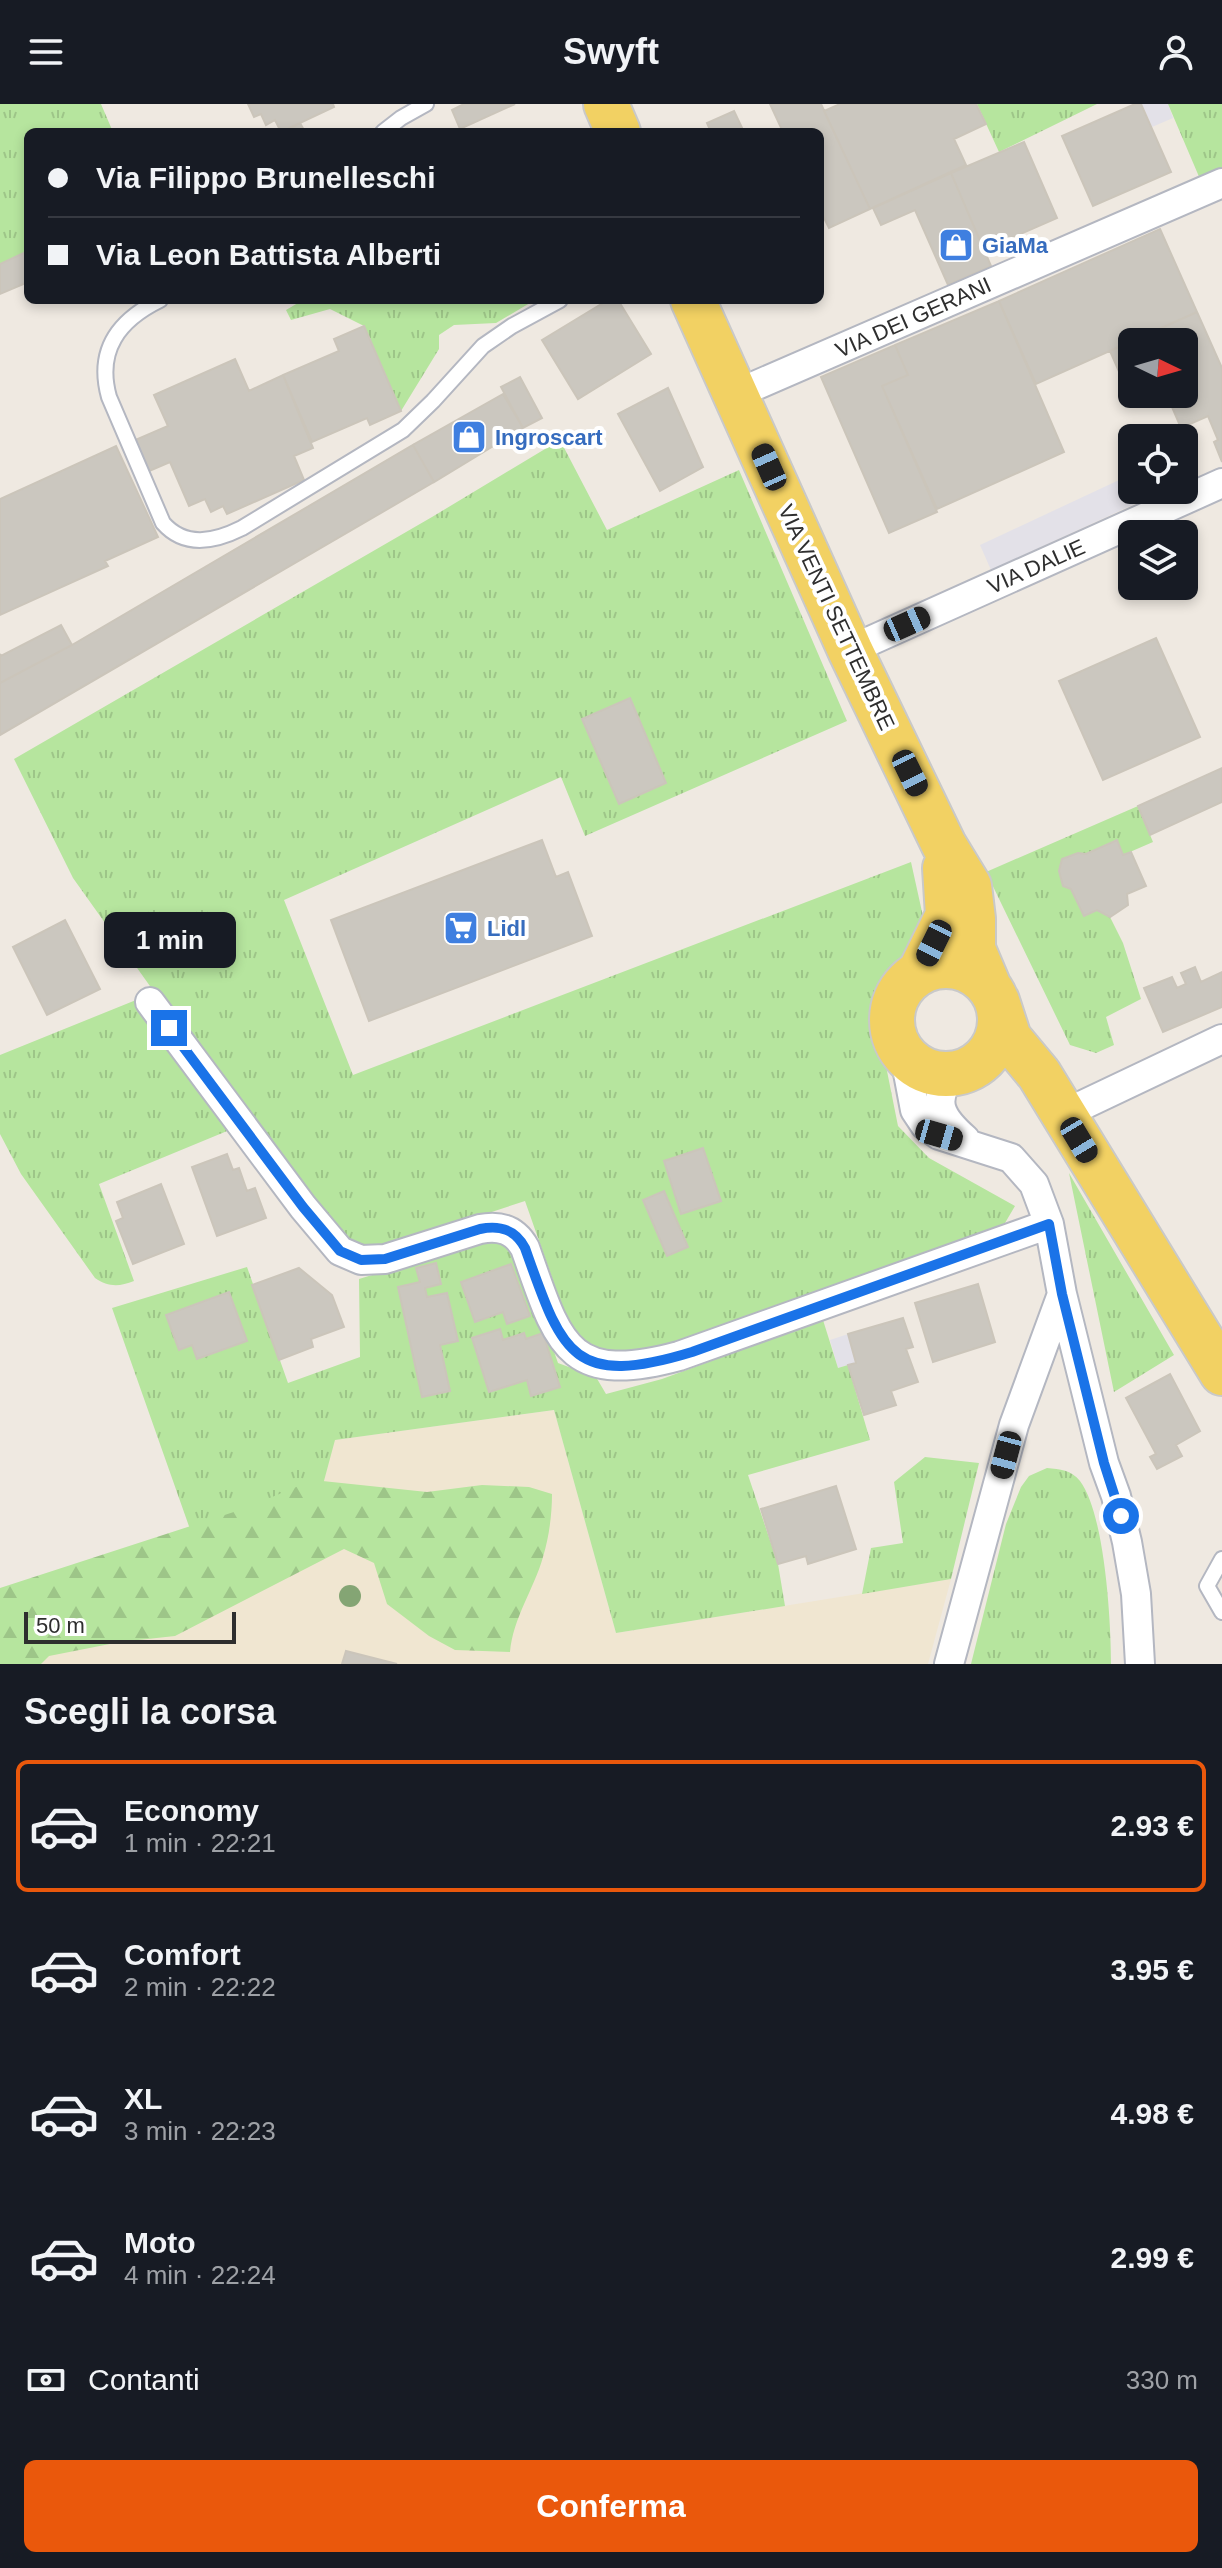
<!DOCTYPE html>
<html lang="it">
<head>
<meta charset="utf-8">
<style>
	:root { --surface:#171b24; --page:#242831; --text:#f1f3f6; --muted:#9ea1a6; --line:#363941; --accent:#ea580c }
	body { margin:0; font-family:Arial,sans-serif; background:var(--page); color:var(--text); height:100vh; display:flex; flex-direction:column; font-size:30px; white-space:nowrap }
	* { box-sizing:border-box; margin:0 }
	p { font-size:26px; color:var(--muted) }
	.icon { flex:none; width:44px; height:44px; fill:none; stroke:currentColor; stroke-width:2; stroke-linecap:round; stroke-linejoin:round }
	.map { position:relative; height:1560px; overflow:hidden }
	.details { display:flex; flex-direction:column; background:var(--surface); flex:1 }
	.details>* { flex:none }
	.top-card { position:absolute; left:24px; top:24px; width:800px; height:176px; border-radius:12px; box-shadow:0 4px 12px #0003; display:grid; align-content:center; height:176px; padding:0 24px; background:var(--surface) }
	.needle { width:52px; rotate:95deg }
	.tools { position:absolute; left:1118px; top:224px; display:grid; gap:16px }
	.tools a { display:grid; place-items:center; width:80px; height:80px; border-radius:12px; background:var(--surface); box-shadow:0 4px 12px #0003; font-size:40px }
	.scale { position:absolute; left:24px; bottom:20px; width:212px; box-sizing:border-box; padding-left:8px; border:4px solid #2e2e2e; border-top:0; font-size:22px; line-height:28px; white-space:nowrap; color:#2e2e2e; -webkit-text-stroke:6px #fff; paint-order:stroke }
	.end { position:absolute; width:36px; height:36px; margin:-18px; border:10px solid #1a73e8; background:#fff; box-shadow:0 0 0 4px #fff }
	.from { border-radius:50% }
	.bubble { position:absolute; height:56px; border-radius:12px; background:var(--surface); box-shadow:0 4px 12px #0003; font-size:26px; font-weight:600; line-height:56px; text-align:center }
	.car { position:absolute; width:24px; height:48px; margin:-24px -12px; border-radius:10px; box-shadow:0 0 6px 2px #0007; background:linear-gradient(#222 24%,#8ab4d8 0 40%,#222 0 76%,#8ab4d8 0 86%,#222 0) }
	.top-card b { display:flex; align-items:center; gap:28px; height:76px; font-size:30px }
	.top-card b+b { border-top:2px solid var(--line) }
	.top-card i { width:20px; height:20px; background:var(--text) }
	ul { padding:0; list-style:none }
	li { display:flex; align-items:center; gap:24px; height:132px; margin:0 16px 12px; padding:0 8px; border:4px solid transparent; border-radius:12px }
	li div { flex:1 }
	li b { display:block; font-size:30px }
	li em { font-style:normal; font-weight:600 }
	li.current { border-color:var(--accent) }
	li>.icon { width:72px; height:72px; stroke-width:1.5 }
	h2 { padding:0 24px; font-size:36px; line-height:96px }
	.pay { display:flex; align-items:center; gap:20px; height:88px; padding:0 24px; font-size:30px }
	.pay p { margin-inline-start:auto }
	.button { display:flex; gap:16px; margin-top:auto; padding:16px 24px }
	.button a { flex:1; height:92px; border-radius:12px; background:var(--accent); color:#fff; font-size:32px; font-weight:600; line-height:92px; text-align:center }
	header { display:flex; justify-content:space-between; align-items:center; height:104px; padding:0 24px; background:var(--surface); font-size:36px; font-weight:600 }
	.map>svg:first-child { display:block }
	.industrial { fill:#e3e1e8 }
	.education { fill:#f0e6d1 }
	.grass { fill:url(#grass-tufts) }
	.forest { fill:url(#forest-firs) }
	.building { fill:#cbc7bf; stroke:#cbc5ba; stroke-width:2 }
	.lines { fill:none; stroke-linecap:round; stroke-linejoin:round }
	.service-casing { stroke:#b4b7c1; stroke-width:18 }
	.minor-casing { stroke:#b4b7c1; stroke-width:32 }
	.primary-casing { stroke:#c9c9c9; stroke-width:48 }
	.service { stroke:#fff; stroke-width:14 }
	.minor { stroke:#fff; stroke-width:28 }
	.primary { stroke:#f2d163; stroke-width:44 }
	.tree { fill:#84a574 }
	.route { stroke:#1a73e8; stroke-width:10 }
	.labels { text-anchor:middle; stroke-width:8; stroke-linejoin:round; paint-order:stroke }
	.shop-label { font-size:22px; font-weight:bold; fill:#366cbe; stroke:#fff; text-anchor:start }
	.street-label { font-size:22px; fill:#2e2e2e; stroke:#fff }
</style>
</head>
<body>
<header><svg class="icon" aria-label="menu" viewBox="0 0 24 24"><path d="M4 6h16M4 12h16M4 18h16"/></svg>Swyft<svg class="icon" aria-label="person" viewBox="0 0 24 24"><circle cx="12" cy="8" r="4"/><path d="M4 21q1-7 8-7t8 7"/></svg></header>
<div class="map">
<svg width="1222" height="1560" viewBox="0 0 1222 1560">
	<defs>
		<pattern id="grass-tufts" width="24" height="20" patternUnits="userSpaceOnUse" patternTransform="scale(2)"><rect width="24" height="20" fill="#b6e59e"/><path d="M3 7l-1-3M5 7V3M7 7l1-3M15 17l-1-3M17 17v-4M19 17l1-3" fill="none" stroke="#9dc588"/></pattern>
		<pattern id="forest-firs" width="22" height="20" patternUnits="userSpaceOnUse" patternTransform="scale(2)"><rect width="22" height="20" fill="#b6e59e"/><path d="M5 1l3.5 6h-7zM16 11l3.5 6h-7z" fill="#9dc588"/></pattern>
	</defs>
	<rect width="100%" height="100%" fill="#efe9e1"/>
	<path class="industrial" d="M1142,0h26l5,14 -21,9z
		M1132,370v16h33l-174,80 -11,-25z
		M848,1230l8,29 -18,5 -8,-28z"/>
	<path class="education" d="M554,1306l62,223 335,-54 -23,85h-928l321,-172 13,-52z"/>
	<path class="grass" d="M0,0h101l12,28h-85v119l-28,13z
		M977,0h120l-98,48z
		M1168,0h54v65l-22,10z
		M303,196h232l-39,23 -42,2 -15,10v14l-38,62 -37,-85 -34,-17 -39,11 -5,-10z
		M560,336l47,90 132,-60 108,251 -262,115 -24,-59 -277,123 69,175 558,-213 17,77 -42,40 -11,32 23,115 31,32 86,48 -10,17 -19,11 -335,121 -29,2 -46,-11 -51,-145 -165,54 -193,-245 -94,-132 -59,-119 418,-242z
		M1138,702l15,36 -30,13 -7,-15 -30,14 -8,-1 -16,6 1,26 8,4 13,27 13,-6 13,7 13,26 18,56 -35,18 8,28 -18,8 -26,-8 -84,-173z
		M136,896l96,129 -133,55 35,97c-15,6 -26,6 -39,-3l-74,-104 -21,-40v-79z
		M1069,1069l105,182 -60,37z
		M506,1130l10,9 42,120 38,14 10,17 56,-15 161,-59 15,48 10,-3 22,75 -122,35 30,89 7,42 -169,27 -62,-223 -219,30 -14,52 -118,74 -91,-258 135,-41 41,116 72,-26 -1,-78z
		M925,1353l54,6 -28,116 -89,15 9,-46 32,-5 -9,-61z
		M1047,1364c13,1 24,2 33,13 25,33 31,141 31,183h-140l35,-140 15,-37 8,-11z"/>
	<path class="forest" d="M313,1376l114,12 55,-7 47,2 23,7c0,21 -3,43 -9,63 -9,32 -30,61 -33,95l-55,-2 -26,-14 -42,-32 -13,-41 -30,-14 -169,87 -55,6 -71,14 -8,8h-41v-76l243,-79z"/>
	<path class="building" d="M248,0h85l1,3 -53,25 -6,-12 -9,5 -5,-11 -7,3z
		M464,0h51l-55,25 -8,-19z
		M770,0h51l49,105 -41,19 -9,-18v-78h-37z
		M840,0h136l10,20 -32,15 12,26 -96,44 -46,-98z
		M1135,0h6l30,68 -78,34 -31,-70z
		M734,7l10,21h-33l-4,-9z
		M300,19l5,9h-22z
		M1024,38l33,76 -73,32 -33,-77z
		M951,69l40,93 -43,19 -33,-75 -34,15 -8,-17z
		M1160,125l37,83 -161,72 -37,-83z
		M28,147v31l-28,12v-30z
		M608,196h10l33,54 -73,45 -36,-59z
		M999,197l65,151 -127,57 -55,-123 26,-11 -13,-30z
		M1197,208l25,56v94l-8,-20 4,-2 -10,-24 -27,12 -12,-28 8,-3 -1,-3h8v-52h-52v38l-8,3 -14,-32z
		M364,222l37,85 -31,14 -3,-7 -55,24 -29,-67 56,-24 -5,-12z
		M895,241l13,30 -26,11 55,126 -48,21 -68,-156z
		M235,255l14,32 34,-16 30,73 -19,8 10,24 -77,34 -4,-8 -12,6 -6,-13 -16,7 -19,-44 -23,10 -14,-31 35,-15 -14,-31z
		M520,273l22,41 -19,10 -22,-41z
		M668,284l35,79 -43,24 -42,-77z
		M503,290l20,34 -89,54 -21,-37z
		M413,341l21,37 -434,253v-52l72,-38z
		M116,342l42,91 -53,24 3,5 -108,49v-116z
		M61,521l11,20 -72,38v-29l1,2z
		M1156,534l44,99 -97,43 -44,-99z
		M630,594l36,85 -47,21 -37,-85z
		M1222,664v34l-72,33 -12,-29z
		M542,736l14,37 12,-5 24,64 -223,85 -38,-101z
		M1117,736l6,15 8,-3 15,34 -19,8 1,11 -18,12 -13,-7 -13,6 -13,-27 -8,-3 -4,-15 3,-12 16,-6 8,1z
		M65,816l35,69 -53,26 -34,-68z
		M1195,863l6,15 21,-10v35l-59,25 -19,-44 28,-11 5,11 9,-4 -5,-11z
		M703,1044l18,53 -40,13 -17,-53z
		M227,1050l6,16 6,-2 8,23 8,-3 11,30 -49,18 -25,-69z
		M161,1080l23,60 -51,20 -17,-43 7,-3 -6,-16z
		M664,1087l24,56 -21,9 -24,-56z
		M436,1159l5,21 -16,4 2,9 20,-4 11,48 -18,4 10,46 -28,6 -24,-110 22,-5 -4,-14z
		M511,1160l19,52 -23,8 -4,-12 -28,10 -14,-40z
		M299,1164l33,27 12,32 -33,12 2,8 -34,13 -27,-75z
		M978,1180l17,58 -62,20 -18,-59z
		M229,1188l18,49 -50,18 -5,-14 -13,5 -13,-35z
		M903,1214l10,29 -7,2 12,33 -27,9 5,14 -32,10 -16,-50 8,-2 -8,-29z
		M500,1225l3,11 21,-7 2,6 17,-6 17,54 -29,9 -4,-16 -38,12 -17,-54z
		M1170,1270l30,57 -24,14 6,11 -25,13 -7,-12 6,-3 -30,-56z
		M836,1382l20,63 -48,15 -2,-8 -28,8 -17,-55z
		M346,1547l51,13h-55z"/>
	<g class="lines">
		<g class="service-casing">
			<path id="service" d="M383,28l18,-14 25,-14
				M160,196c-41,20 -64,50 -51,97l54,126c22,25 51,19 79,5l161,-98 30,-29 50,-55 29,-20 48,-26
				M1222,1455l-15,27 15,26"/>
		</g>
		<g class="minor-casing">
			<path id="minor" d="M736,290l486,-211
				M850,546l372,-167
				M150,898l153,205 37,44 21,9 24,-1 95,-30c20,-4 35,1 45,19 33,93 40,139 154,108l370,-132
				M898,941l10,28 7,37 10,15 14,10 72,23 23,26 15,40 13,70 -48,131 -65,239
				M953,969c-23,28 -12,45 12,66
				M1064,1010l158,-75
				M1062,1190l42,169 12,33 11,46 9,52 4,70"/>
		</g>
		<g class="primary-casing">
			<path id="primary" d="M606,0l12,28
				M693,196l157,350 94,195 25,41 4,33v30l16,38
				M892 916a54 54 0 1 1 108 0a54 54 0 1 1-108 0Z
				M920,868l28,-57 -3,-47
				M997,897l12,37 30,36 183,299"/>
		</g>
		<use href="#service" class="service"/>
		<use href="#minor" class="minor"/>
		<use href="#primary" class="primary"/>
	</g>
	<circle class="tree" cx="350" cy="1492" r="11"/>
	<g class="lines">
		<path class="route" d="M169,924l134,179 37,44 21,9 24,-1 95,-30c20,-4 35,0 45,19 37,104 46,141 167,104l357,-128 13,70 42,169 17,53"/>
	</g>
	<defs>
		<g id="shop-square" transform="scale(1.8)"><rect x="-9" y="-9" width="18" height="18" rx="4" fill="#3f7fe0" stroke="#fff"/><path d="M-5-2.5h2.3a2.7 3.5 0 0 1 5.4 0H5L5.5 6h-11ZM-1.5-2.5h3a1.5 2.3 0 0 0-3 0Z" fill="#fff"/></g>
		<g id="supermarket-square" transform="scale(1.8)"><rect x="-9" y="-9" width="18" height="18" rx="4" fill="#3f7fe0" stroke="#fff"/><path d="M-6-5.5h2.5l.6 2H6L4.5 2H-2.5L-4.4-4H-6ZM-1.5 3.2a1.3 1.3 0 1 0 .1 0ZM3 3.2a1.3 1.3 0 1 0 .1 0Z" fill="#fff"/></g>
	</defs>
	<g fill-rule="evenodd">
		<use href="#shop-square" x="956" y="141"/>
		<use href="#shop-square" x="469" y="333"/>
		<use href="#supermarket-square" x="461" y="824"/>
	</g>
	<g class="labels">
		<g class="shop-label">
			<text x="982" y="149">GiaMa</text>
			<text x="495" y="341">Ingroscart</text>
			<text x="487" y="832">Lidl</text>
		</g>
		<g class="street-label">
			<text transform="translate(913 213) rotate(-24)" y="8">VIA DEI GERANI</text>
			<text transform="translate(1036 462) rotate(-24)" y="8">VIA DALIE</text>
			<text transform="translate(837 513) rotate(65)" y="8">VIA VENTI SETTEMBRE</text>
		</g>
	</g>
</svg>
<div class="tools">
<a><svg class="needle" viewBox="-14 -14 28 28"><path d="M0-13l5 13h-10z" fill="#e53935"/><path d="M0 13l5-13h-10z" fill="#9ea1a6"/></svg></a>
<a><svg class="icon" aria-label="locate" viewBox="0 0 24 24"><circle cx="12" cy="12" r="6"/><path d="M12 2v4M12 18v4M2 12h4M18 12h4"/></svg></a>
<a><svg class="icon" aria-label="layers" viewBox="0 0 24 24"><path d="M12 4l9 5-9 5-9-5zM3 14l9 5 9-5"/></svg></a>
</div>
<div class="scale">50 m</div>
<i class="end from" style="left:1121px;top:1412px"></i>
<i class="end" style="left:169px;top:924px"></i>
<div class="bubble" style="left:104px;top:808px;width:132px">1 min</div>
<i class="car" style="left:769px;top:363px;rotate:336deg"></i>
<i class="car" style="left:907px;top:520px;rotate:66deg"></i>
<i class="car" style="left:910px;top:669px;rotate:154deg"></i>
<i class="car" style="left:934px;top:839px;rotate:206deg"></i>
<i class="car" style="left:939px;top:1031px;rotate:106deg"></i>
<i class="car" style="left:1079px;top:1036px;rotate:149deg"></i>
<i class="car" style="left:1006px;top:1351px;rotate:195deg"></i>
<div class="top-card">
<b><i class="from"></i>Via Filippo Brunelleschi</b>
<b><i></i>Via Leon Battista Alberti</b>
</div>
</div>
<section class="details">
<h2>Scegli la corsa</h2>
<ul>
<li class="current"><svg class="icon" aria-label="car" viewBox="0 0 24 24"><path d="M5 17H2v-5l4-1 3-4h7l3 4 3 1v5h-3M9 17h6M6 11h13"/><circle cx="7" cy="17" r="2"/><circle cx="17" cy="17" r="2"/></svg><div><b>Economy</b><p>1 min · 22:21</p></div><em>2.93 €</em></li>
<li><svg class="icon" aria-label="car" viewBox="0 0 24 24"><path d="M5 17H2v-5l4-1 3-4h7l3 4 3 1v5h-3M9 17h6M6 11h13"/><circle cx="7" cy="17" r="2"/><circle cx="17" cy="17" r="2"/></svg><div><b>Comfort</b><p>2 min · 22:22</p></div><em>3.95 €</em></li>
<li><svg class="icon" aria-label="car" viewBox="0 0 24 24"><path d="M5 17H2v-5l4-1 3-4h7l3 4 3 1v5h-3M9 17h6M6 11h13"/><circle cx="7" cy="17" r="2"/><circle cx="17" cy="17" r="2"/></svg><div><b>XL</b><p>3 min · 22:23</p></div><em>4.98 €</em></li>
<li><svg class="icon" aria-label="car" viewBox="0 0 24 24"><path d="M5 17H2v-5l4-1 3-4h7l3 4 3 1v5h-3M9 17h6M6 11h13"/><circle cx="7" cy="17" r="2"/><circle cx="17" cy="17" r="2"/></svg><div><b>Moto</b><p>4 min · 22:24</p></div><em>2.99 €</em></li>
</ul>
<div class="pay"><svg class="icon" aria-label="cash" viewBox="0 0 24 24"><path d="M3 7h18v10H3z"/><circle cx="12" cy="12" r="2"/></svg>Contanti<p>330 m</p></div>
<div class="button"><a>Conferma</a></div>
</section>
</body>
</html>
